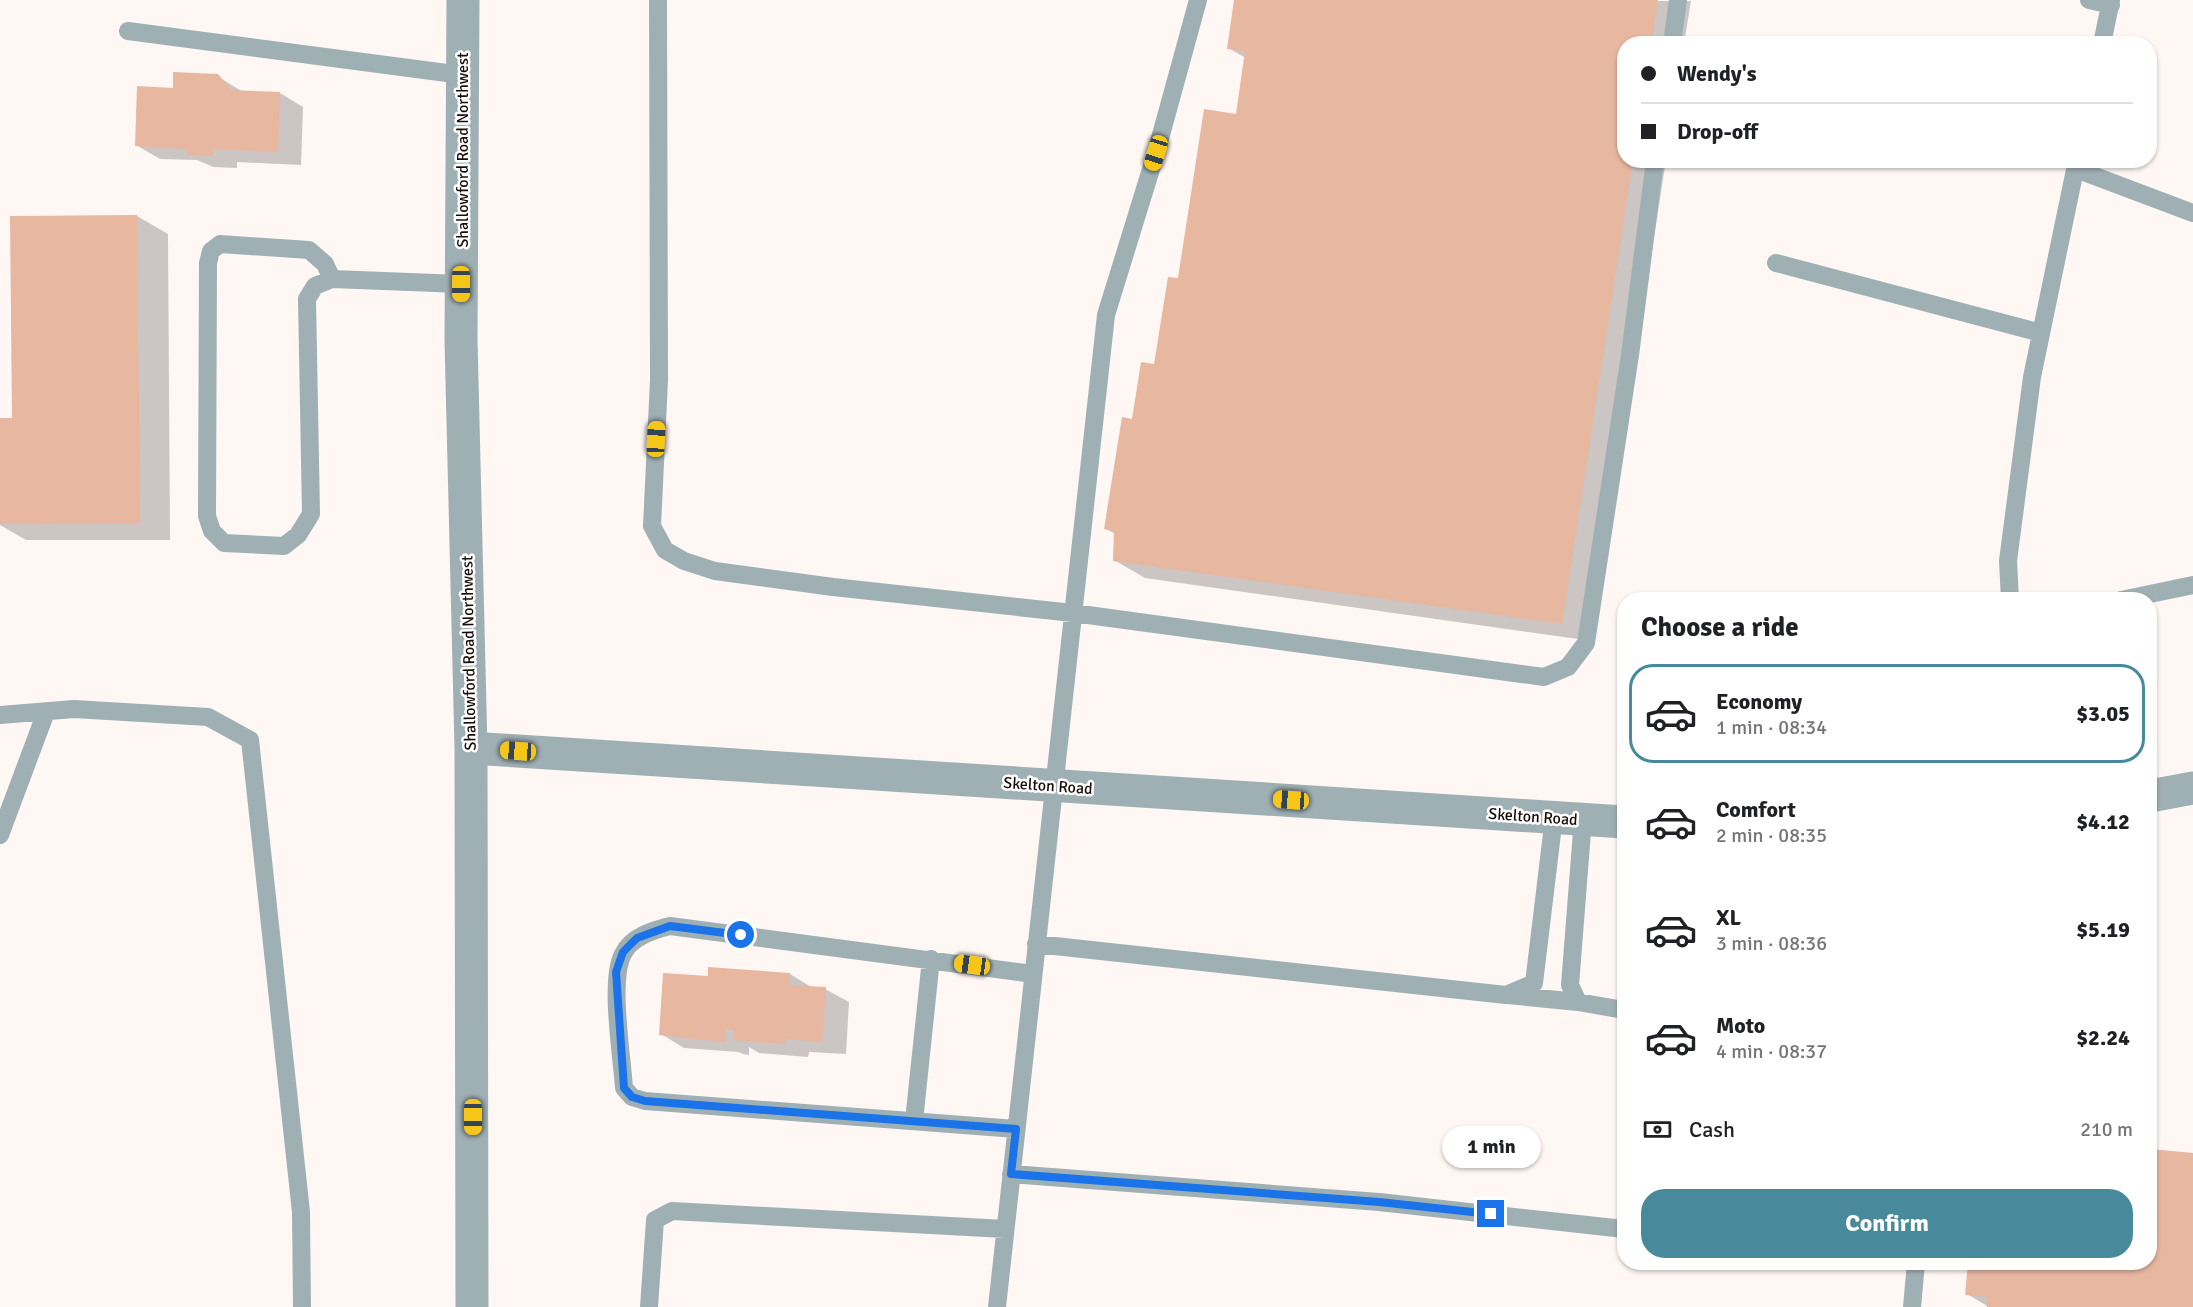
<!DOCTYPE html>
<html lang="en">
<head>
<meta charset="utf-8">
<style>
	:root { --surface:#fff; --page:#f2f2f2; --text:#202124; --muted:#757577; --line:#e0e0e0; --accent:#488a9b }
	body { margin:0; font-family:Signika,sans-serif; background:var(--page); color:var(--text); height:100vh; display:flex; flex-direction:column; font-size:22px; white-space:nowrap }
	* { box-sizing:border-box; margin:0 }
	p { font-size:20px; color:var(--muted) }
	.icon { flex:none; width:33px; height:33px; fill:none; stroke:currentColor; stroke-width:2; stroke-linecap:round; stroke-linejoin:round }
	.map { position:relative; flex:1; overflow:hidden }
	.details { position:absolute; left:1617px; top:592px; width:540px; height:678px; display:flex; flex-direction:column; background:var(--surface); border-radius:24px; box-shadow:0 2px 4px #0004 }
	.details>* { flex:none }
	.top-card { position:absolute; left:1617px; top:36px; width:540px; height:132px; border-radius:24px; box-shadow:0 2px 4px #0004; display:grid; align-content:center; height:132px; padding:0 24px; background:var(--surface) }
	.end { position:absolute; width:27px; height:27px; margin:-14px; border:8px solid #1a73e8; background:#fff; box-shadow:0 0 0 3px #fff }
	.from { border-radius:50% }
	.bubble { position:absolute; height:42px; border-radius:21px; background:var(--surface); box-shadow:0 2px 4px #0004; font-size:20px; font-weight:700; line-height:42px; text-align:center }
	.car { position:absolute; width:18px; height:36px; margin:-18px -9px; border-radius:8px; box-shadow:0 0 4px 2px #0007; background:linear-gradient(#f5c518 24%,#345 0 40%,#f5c518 0 76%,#345 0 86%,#f5c518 0) }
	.top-card b { display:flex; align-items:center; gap:21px; height:57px; font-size:22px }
	.top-card b+b { border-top:2px solid var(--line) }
	.top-card i { width:15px; height:15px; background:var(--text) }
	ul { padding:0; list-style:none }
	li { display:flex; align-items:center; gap:18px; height:99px; margin:0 12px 9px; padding:0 12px; border:3px solid transparent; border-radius:24px }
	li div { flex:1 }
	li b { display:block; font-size:22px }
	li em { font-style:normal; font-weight:700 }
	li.on { border-color:var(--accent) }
	li>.icon { width:54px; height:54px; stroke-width:1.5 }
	h2 { padding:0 24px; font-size:27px; line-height:72px }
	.pay { display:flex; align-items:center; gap:15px; height:66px; padding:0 24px; font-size:22px }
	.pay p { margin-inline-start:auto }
	.action { display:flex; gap:12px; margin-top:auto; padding:12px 24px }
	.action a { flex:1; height:69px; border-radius:24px; background:var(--accent); color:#fff; font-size:24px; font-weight:700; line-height:69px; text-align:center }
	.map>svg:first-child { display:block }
	.shadow { fill:#0003 }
	.building { fill:#e7b7a0 }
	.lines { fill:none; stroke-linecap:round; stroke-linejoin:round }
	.service { stroke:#9fb0b4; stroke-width:18 }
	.minor { stroke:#9fb0b4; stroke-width:33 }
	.route { stroke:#1a73e8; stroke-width:8 }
	.labels { text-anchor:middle; stroke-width:5; stroke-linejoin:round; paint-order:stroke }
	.street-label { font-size:16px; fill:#170c07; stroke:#fff }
</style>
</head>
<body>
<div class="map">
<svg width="2193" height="1307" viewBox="0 0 2193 1307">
	<rect width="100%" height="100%" fill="#fef7f4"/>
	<path class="shadow" d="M1235,0l456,1 -7,43h-60v116h42l-74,481 -447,-63 -31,-18 1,-26 -9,-5 73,-249 58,-164 9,-58 -18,-10z
		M217,76l26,16 37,1 23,14 -2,58 -64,-3v6l-24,-1 -16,-7 -37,-1 -24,-14 38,-56z
		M137,216l31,18 2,306h-144l-26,-15v-105h13z
		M790,974l23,14 12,1 24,13 -3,52 -37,-2 -1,5 -49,-4 -10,-6v8l-6,-1 -5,-2 -54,-4 -23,-14 48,-56z
		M2150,1150l43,4v153h-204l-22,-13 2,-31h181z"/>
	<path class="building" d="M1234,0h424l-7,44h-27v116h9l-71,464 -449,-63 1,-30 -10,-2 18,-112 10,2 9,-57 13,2 14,-87 10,1 26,-169 32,5 9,-63 -18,-2z
		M173,72l45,2 13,16 49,2 -2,60 -64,-3 -1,7 -26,-1 1,-5 -16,-2 -37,-2 2,-60 36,2z
		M137,215l3,308 -140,1v-106h12l-2,-202z
		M708,967l82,6 -1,12 37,2 -4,55 -36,-3 -1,5 -51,-4v-10l-8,-1 -1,13 -66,-7 4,-62 45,3z
		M2150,1149l43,4v154h-206l1,-10 -23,-2 3,-32h182z"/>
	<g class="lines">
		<path class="service" d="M658,0l1,380 -7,146 13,24 19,11 31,10 118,16 240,26 471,64 24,-10 18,-24 44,-288 25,-195
			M2089,0l22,5
			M128,31l334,44
			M1672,44l6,-44
			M2102,44l9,-44
			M2076,169l117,44
			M1776,263l265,70
			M332,279l-7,-15 -16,-14 -89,-6 -9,7 -3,12 -1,253 5,15 12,12 60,3 14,-11 13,-21 -4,-215 8,-13 17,-7 129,5
			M2010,600l-2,-39 24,-184 45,-217
			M2121,600l72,-15
			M0,715l74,-6 134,8 42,23 51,472 1,95
			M1583,819l-13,166 8,17 46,8
			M0,835l46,-123
			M1036,944l470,51 28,-12 20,-166
			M1508,995l70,7
			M914,1121l17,-162
			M1016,1129l-371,-28 -13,-4 -8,-9c-2,-32 -15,-108 -1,-134 8,-17 30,-24 47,-28l363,48
			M1011,1174l368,28 245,27
			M649,1307l6,-87 17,-9 333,18
			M997,1307l109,-992 50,-162 42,-153
			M1912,1307l4,-44"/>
		<path class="minor" d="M463,0l-2,340 10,408 1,559
			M471,748l1153,74
			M2150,796l43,-8"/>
	</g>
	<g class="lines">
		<path class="route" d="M741,935l-71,-9 -33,12 -14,14 -7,20 8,116 8,9 13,4 371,28 -5,45 368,28 112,12"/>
	</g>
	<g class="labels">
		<g class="street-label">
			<text transform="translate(462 150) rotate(-90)" y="6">Shallowford Road Northwest</text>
			<text transform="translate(468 653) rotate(-91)" y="6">Shallowford Road Northwest</text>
			<text transform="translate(1048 785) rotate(4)" y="6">Skelton Road</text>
			<text transform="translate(1533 816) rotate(4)" y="6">Skelton Road</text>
		</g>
	</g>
</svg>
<i class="end from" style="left:741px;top:935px"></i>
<i class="end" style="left:1491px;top:1214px"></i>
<div class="bubble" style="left:1442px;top:1126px;width:99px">1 min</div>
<i class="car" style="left:1156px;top:153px;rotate:197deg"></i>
<i class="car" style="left:461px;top:284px;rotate:180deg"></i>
<i class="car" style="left:656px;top:439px;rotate:3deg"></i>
<i class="car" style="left:518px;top:751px;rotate:274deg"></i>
<i class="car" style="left:1291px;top:800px;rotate:274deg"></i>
<i class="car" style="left:972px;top:965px;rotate:278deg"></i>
<i class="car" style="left:473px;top:1117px;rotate:180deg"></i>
<div class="top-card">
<b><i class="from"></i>Wendy's</b>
<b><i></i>Drop-off</b>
</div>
<section class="details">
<h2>Choose a ride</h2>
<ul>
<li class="on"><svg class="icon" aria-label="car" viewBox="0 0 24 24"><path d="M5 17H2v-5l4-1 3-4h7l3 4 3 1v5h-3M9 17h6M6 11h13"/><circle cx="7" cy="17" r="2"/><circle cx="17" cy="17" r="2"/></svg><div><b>Economy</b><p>1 min · 08:34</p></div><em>$3.05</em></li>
<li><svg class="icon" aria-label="car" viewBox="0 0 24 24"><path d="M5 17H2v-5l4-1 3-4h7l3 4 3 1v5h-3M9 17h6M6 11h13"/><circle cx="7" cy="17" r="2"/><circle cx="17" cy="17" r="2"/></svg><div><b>Comfort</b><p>2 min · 08:35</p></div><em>$4.12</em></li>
<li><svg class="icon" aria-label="car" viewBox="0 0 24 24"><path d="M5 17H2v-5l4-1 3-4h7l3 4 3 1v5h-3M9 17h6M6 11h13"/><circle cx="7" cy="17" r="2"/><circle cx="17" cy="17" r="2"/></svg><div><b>XL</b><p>3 min · 08:36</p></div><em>$5.19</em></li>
<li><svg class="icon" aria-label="car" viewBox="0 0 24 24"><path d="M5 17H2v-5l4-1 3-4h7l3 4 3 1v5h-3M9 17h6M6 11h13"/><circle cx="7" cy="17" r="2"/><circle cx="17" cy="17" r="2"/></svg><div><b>Moto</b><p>4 min · 08:37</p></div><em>$2.24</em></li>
</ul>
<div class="pay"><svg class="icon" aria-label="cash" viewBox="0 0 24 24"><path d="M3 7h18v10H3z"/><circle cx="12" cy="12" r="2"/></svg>Cash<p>210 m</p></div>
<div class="action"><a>Confirm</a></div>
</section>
</div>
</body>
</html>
